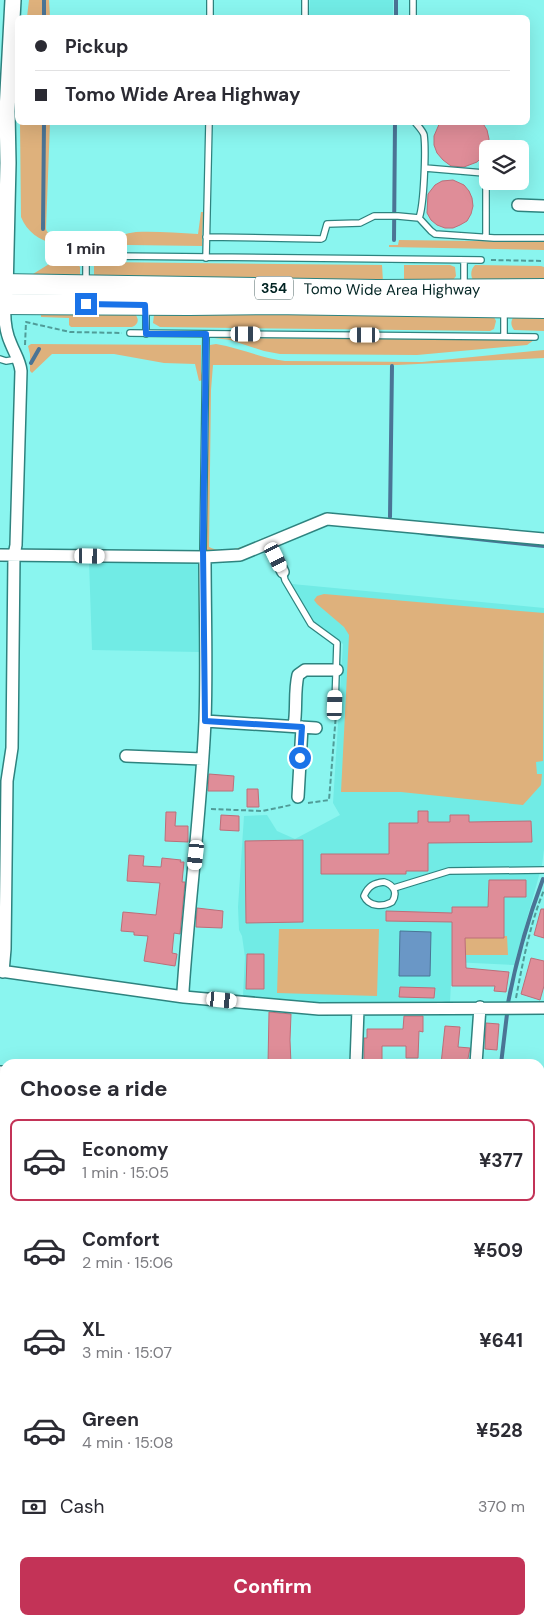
<!DOCTYPE html>
<html lang="en">
<head>
<meta charset="utf-8">
<style>
	:root { --surface:#fff; --page:#f7f7f7; --text:#2b2b33; --muted:#7c7c81; --line:#e1e1e2; --accent:#c33357 }
	body { margin:0; font-family:"DM Sans",sans-serif; background:var(--page); color:var(--text); height:100vh; display:flex; flex-direction:column; font-size:19px; white-space:nowrap }
	* { box-sizing:border-box; margin:0 }
	p { font-size:16px; color:var(--muted) }
	.icon { flex:none; width:28px; height:28px; fill:none; stroke:currentColor; stroke-width:2; stroke-linecap:round; stroke-linejoin:round }
	.map { position:relative; flex:1; overflow:hidden }
	.side { position:absolute; left:0px; top:1059px; width:545px; height:566px; display:flex; flex-direction:column; background:var(--surface); border-radius:15px 15px 0 0; box-shadow:0 5px 20px #0002 }
	.side>* { flex:none }
	.guide { position:absolute; left:15px; top:15px; width:515px; height:110px; border-radius:8px; box-shadow:0 5px 20px #0002; display:grid; align-content:center; height:110px; padding:0 20px; background:var(--surface) }
	.buttons { position:absolute; left:479px; top:140px; display:grid; gap:10px }
	.buttons a { display:grid; place-items:center; width:50px; height:50px; border-radius:8px; background:var(--surface); box-shadow:0 5px 20px #0002; font-size:25px }
	.end { position:absolute; width:22px; height:22px; margin:-11px; border:6px solid #1a73e8; background:#fff; box-shadow:0 0 0 2px #fff }
	.from { border-radius:50% }
	.bubble { position:absolute; height:35px; border-radius:8px; background:var(--surface); box-shadow:0 5px 20px #0002; font-size:16px; font-weight:700; line-height:35px; text-align:center }
	.car { position:absolute; width:15px; height:30px; margin:-15px -8px; border-radius:6px; box-shadow:0 0 4px 1px #0007; background:linear-gradient(#fff 24%,#345 0 40%,#fff 0 76%,#345 0 86%,#fff 0) }
	.guide b { display:flex; align-items:center; gap:18px; height:48px; font-size:19px }
	.guide b+b { border-top:1px solid var(--line) }
	.guide i { width:12px; height:12px; background:var(--text) }
	ul { padding:0; list-style:none }
	li { display:flex; align-items:center; gap:15px; height:82px; margin:0 10px 8px; padding:0 10px; border:2px solid transparent; border-radius:8px }
	li div { flex:1 }
	li b { display:block; font-size:19px }
	li em { font-style:normal; font-weight:700 }
	li.selected { border-color:var(--accent) }
	li>.icon { width:45px; height:45px; stroke-width:1.5 }
	h2 { padding:0 20px; font-size:22px; line-height:60px }
	.pay { display:flex; align-items:center; gap:12px; height:55px; padding:0 20px; font-size:19px }
	.pay p { margin-inline-start:auto }
	.primary-button { display:flex; gap:10px; margin-top:auto; padding:10px 20px }
	.primary-button a { flex:1; height:58px; border-radius:8px; background:var(--accent); color:#fff; font-size:20px; font-weight:700; line-height:58px; text-align:center }
	.map>svg:first-child { display:block }
	.built { fill:#71ebe5 }
	.green { fill:#deb17c }
	.water { fill:#6a97c6; stroke:#4a7495 }
	.lines { fill:none; stroke-linecap:round; stroke-linejoin:round }
	.stream { stroke:#4a7495; stroke-width:4 }
	.building { fill:#df8d98; stroke:#bc6e79 }
	.lane-casing { stroke:#2e837f; stroke-width:8 }
	.street-casing { stroke:#2e837f; stroke-width:14 }
	.secondary-casing { stroke:#2e837f; stroke-width:18 }
	.highway-casing { stroke:#2e837f; stroke-width:22 }
	.path { stroke:#509c98; stroke-width:2; stroke-dasharray:5 2.5; stroke-linecap:butt }
	.lane { stroke:#fff; stroke-width:5.5 }
	.street { stroke:#fff; stroke-width:11 }
	.secondary { stroke:#fff; stroke-width:15 }
	.highway { stroke:#fff; stroke-width:20 }
	.route { stroke:#1a73e8; stroke-width:6 }
	.labels { text-anchor:middle; stroke-width:5; stroke-linejoin:round; paint-order:stroke }
	.shield { fill:#fff; stroke:#4c6564; stroke-width:1 }
	.shield-label { font-size:14px; font-weight:bold; fill:#002322 }
	.street-label { font-size:15px; fill:#002322; stroke:#fff }
</style>
</head>
<body>
<div class="map">
<svg width="544" height="1624" viewBox="0 0 544 1624">
	<rect width="100%" height="100%" fill="#8af5ef"/>
	<path class="built" d="M310,0h83v17h-84z
		M89,561h107l2,4 1,87 -107,-2z
		M292,584l252,24v241l-2,16 -28,100 -62,-3 -2,41 -8,-2 -117,2 -82,-7 2,-39 -3,-21 -3,-6 -1,-23 6,-91 23,-1 10,16 18,8 45,-24 -7,-12 10,-159 -29,-21 -9,-13z"/>
	<path class="green" d="M29,0h20l1,17h-23z
		M20,123h30l-4,106c5,16 46,13 60,10 10,-2 20,-6 30,-7 20,-1 41,1 62,2l3,-22h2l-1,34 -147,-2c-16,-4 -28,-12 -34,-27z
		M399,240l145,2v8l-155,-3v-2h9z
		M54,261l22,1 4,5v8l-48,3 1,-4z
		M100,262l282,3 1,17 -289,-6v-11z
		M404,265h46l5,2 1,9 -3,4 -49,2z
		M475,265l66,1 3,1v15l-71,-2c-3,-5 -2,-11 2,-15z
		M41,311l92,1c6,5 7,12 -1,15h-61l-2,-2v-7l-28,-1z
		M157,313l337,4 2,4 -2,8 -4,2 -330,-4 -7,-4 1,-8z
		M544,315v16l-30,-1c-3,-5 -4,-8 0,-14z
		M214,338l320,2 -7,5 -110,10 -137,-1 -16,-3 -34,-11z
		M31,344l170,1v26l2,9 -4,1 -4,-17 -31,-1 -50,-9h-62l-20,19 -2,-2v-17l-2,-8z
		M216,344c24,4 45,14 69,17l137,1 122,-12v8l-147,7h-184l-2,25 -2,157c18,9 40,-3 57,-10h3l-31,13 -30,1 -2,-2 4,-204z
		M324,594l220,19 -1,148 -7,1 1,12h5l-1,11 -18,20 -122,-13h-60l8,-157 -5,-8 -27,-23 -3,-4 3,-4z
		M279,929h100l-2,67 -100,-3z
		M504,936h3l1,19h-43v-17h39z"/>
	<path class="water" d="M400,931l31,1 -1,44h-31z"/>
	<g class="lines">
		<path class="stream" d="M44,18v-18
			M396,18v-18
			M43,229l1,-107
			M394,240l1,-118
			M31,363l8,-14
			M390,517l2,-151
			M422,533l122,13
			M508,1003c8,-42 20,-84 35,-124
			M501,1064l6,-50
			M431,1624v-4"/>
	</g>
	<path class="building" d="M440,122h42l5,8 2,9 -2,9 -4,8 -6,6 -13,5 -13,-1 -8,-6 -6,-7 -3,-8v-9z
		M453,180l11,5 5,6 3,7 1,8 -2,8 -4,7 -7,4 -7,3h-8l-8,-3 -6,-5 -4,-7 1,-19 7,-9 7,-4z
		M209,774l25,2 -1,15h-25z
		M247,789h11l1,18h-12z
		M418,811h10v11h22v-7h19v7l62,-1 1,21 -104,1v28h-22v3h-85v-20h68v-31h29z
		M166,812h10l-1,14h13v16l-23,-1z
		M221,815l18,1v15l-19,-1z
		M303,840v82l-57,1 -1,-82z
		M129,855l15,1 -1,10 18,1 1,-9 19,2 -1,2h4l-2,20h3l-5,52 -6,-1 -2,20 5,1 -2,12 -31,-5 4,-25 -14,-1v-3l-13,-1 2,-19 33,3 4,-32 -33,-2z
		M489,880h37v17h-22v41h-39l1,30 43,4 -3,20 -12,-1 1,-5h-43v-64l-66,-1v-10l66,2v-6h36z
		M197,908l26,3 -1,17 -26,-1z
		M541,909h3v29l-10,-3z
		M247,954h17v35h-18z
		M531,958l13,3v25l-4,14 -19,-6z
		M400,987l35,1 -1,10 -35,-1z
		M269,1012l22,2 -1,26 1,24h-23z
		M404,1016h19v16l-4,-1 -1,27h-12v-12h-24v15h-18v-23h3v-9h36z
		M486,1023l13,1 -2,26 -12,-1z
		M445,1026l15,1 -2,20 12,1 -3,16h-26z"/>
	<g class="lines">
		<g class="lane-casing">
			<path id="lane" d="M413,0v18
				M210,18v-18
				M305,18v-18
				M415,122c3,4 8,9 9,13 2,15 0,70 -5,83
				M425,168l59,5 2,4v60
				M206,237l115,2 2,-1 4,-14 33,-1 14,-7h24l21,2 12,13 4,3 59,4h50
				M64,256l22,2 25,-2 370,4
				M86,258v23
				M206,258l3,-136
				M464,260v25
				M146,308v26
				M130,333l405,4
				M504,336v-26
				M0,359l6,2 12,-2
				M204,557l-1,-8 3,-215
				M283,572l2,8 26,44 26,19 -2,62
				M384,882c10,3 14,11 8,20 -9,5 -23,5 -28,-6 4,-10 10,-13 20,-14z
				M394,888l55,-17 95,-1
				M540,1310h4"/>
		</g>
		<g class="street-casing">
			<path id="street" d="M518,205l26,1
				M269,543l14,29
				M0,555l205,2 35,-2 87,-36 217,20
				M205,721l111,7
				M294,726c3,-17 0,-34 4,-51l7,-5h32
				M126,756l76,3
				M298,797l4,-70
				M0,971l184,26 135,12 225,-1
				M3,972l2,-23 2,-168 5,-33 2,-193 2,-10 5,-174c-1,-10 -6,-17 -10,-27 -6,-13 -7,-26 -6,-40
				M184,997l-1,-6c6,-90 18,-180 22,-270 2,-54 0,-109 0,-164
				M356,1064l2,-55
				M476,1064l4,-57
				M0,1072h5
				M540,1371h4
				M0,1497l5,-37
				M540,1497h4
				M0,1579h5
				M540,1600h4
				M179,1624v-4
				M423,1624v-4"/>
		</g>
		<g class="secondary-casing">
			<path id="secondary" d="M5,293l3,-130 -1,-52 6,-111
				M0,1187h5
				M540,1205h4
				M0,1358h5
				M0,1373h5"/>
		</g>
		<g class="highway-casing">
			<g id="highway">
				<path id="s1" d="M0,284l377,6 167,-1"/>
				<path d="M0,304l189,1 82,-1 273,4"/>
			</g>
		</g>
		<path class="path" d="M51,256h6
			M491,260l52,1
			M25,345l1,-23 44,10 52,1
			M308,803l21,-3 7,-86
			M211,809l51,2 29,-6
			M516,998c7,-37 14,-74 28,-108"/>
		<use href="#lane" class="lane"/>
		<use href="#street" class="street"/>
		<use href="#secondary" class="secondary"/>
		<use href="#highway" class="highway"/>
	</g>
	<g class="lines">
		<path class="route" d="M86,304l59,1 1,29h60l-3,215 2,172 97,6 -2,31"/>
	</g>
	<g class="labels">
		<rect class="shield" x="255" y="276.5" width="38" height="23" rx="4"/>
		<g class="shield-label">
			<text x="274" y="293">354</text>
		</g>
		<g class="street-label">
			<text dy="5" stroke="none"><textPath href="#s1" startOffset="392">Tomo Wide Area Highway</textPath></text>
		</g>
	</g>
</svg>
<div class="buttons">
<a><svg class="icon" aria-label="layers" viewBox="0 0 24 24"><path d="M12 4l9 5-9 5-9-5zM3 14l9 5 9-5"/></svg></a>
</div>
<i class="end from" style="left:300px;top:758px"></i>
<i class="end" style="left:86px;top:304px"></i>
<div class="bubble" style="left:45px;top:231px;width:82px">1 min</div>
<i class="car" style="left:246px;top:334px;rotate:90deg"></i>
<i class="car" style="left:365px;top:335px;rotate:270deg"></i>
<i class="car" style="left:90px;top:556px;rotate:91deg"></i>
<i class="car" style="left:276px;top:557px;rotate:154deg"></i>
<i class="car" style="left:335px;top:705px;rotate:2deg"></i>
<i class="car" style="left:196px;top:855px;rotate:186deg"></i>
<i class="car" style="left:222px;top:1000px;rotate:96deg"></i>
<div class="guide">
<b><i class="from"></i>Pickup</b>
<b><i></i>Tomo Wide Area Highway</b>
</div>
<section class="side">
<h2>Choose a ride</h2>
<ul>
<li class="selected"><svg class="icon" aria-label="car" viewBox="0 0 24 24"><path d="M5 17H2v-5l4-1 3-4h7l3 4 3 1v5h-3M9 17h6M6 11h13"/><circle cx="7" cy="17" r="2"/><circle cx="17" cy="17" r="2"/></svg><div><b>Economy</b><p>1 min · 15:05</p></div><em>¥377</em></li>
<li><svg class="icon" aria-label="car" viewBox="0 0 24 24"><path d="M5 17H2v-5l4-1 3-4h7l3 4 3 1v5h-3M9 17h6M6 11h13"/><circle cx="7" cy="17" r="2"/><circle cx="17" cy="17" r="2"/></svg><div><b>Comfort</b><p>2 min · 15:06</p></div><em>¥509</em></li>
<li><svg class="icon" aria-label="car" viewBox="0 0 24 24"><path d="M5 17H2v-5l4-1 3-4h7l3 4 3 1v5h-3M9 17h6M6 11h13"/><circle cx="7" cy="17" r="2"/><circle cx="17" cy="17" r="2"/></svg><div><b>XL</b><p>3 min · 15:07</p></div><em>¥641</em></li>
<li><svg class="icon" aria-label="car" viewBox="0 0 24 24"><path d="M5 17H2v-5l4-1 3-4h7l3 4 3 1v5h-3M9 17h6M6 11h13"/><circle cx="7" cy="17" r="2"/><circle cx="17" cy="17" r="2"/></svg><div><b>Green</b><p>4 min · 15:08</p></div><em>¥528</em></li>
</ul>
<div class="pay"><svg class="icon" aria-label="cash" viewBox="0 0 24 24"><path d="M3 7h18v10H3z"/><circle cx="12" cy="12" r="2"/></svg>Cash<p>370 m</p></div>
<div class="primary-button"><a>Confirm</a></div>
</section>
</div>
</body>
</html>
